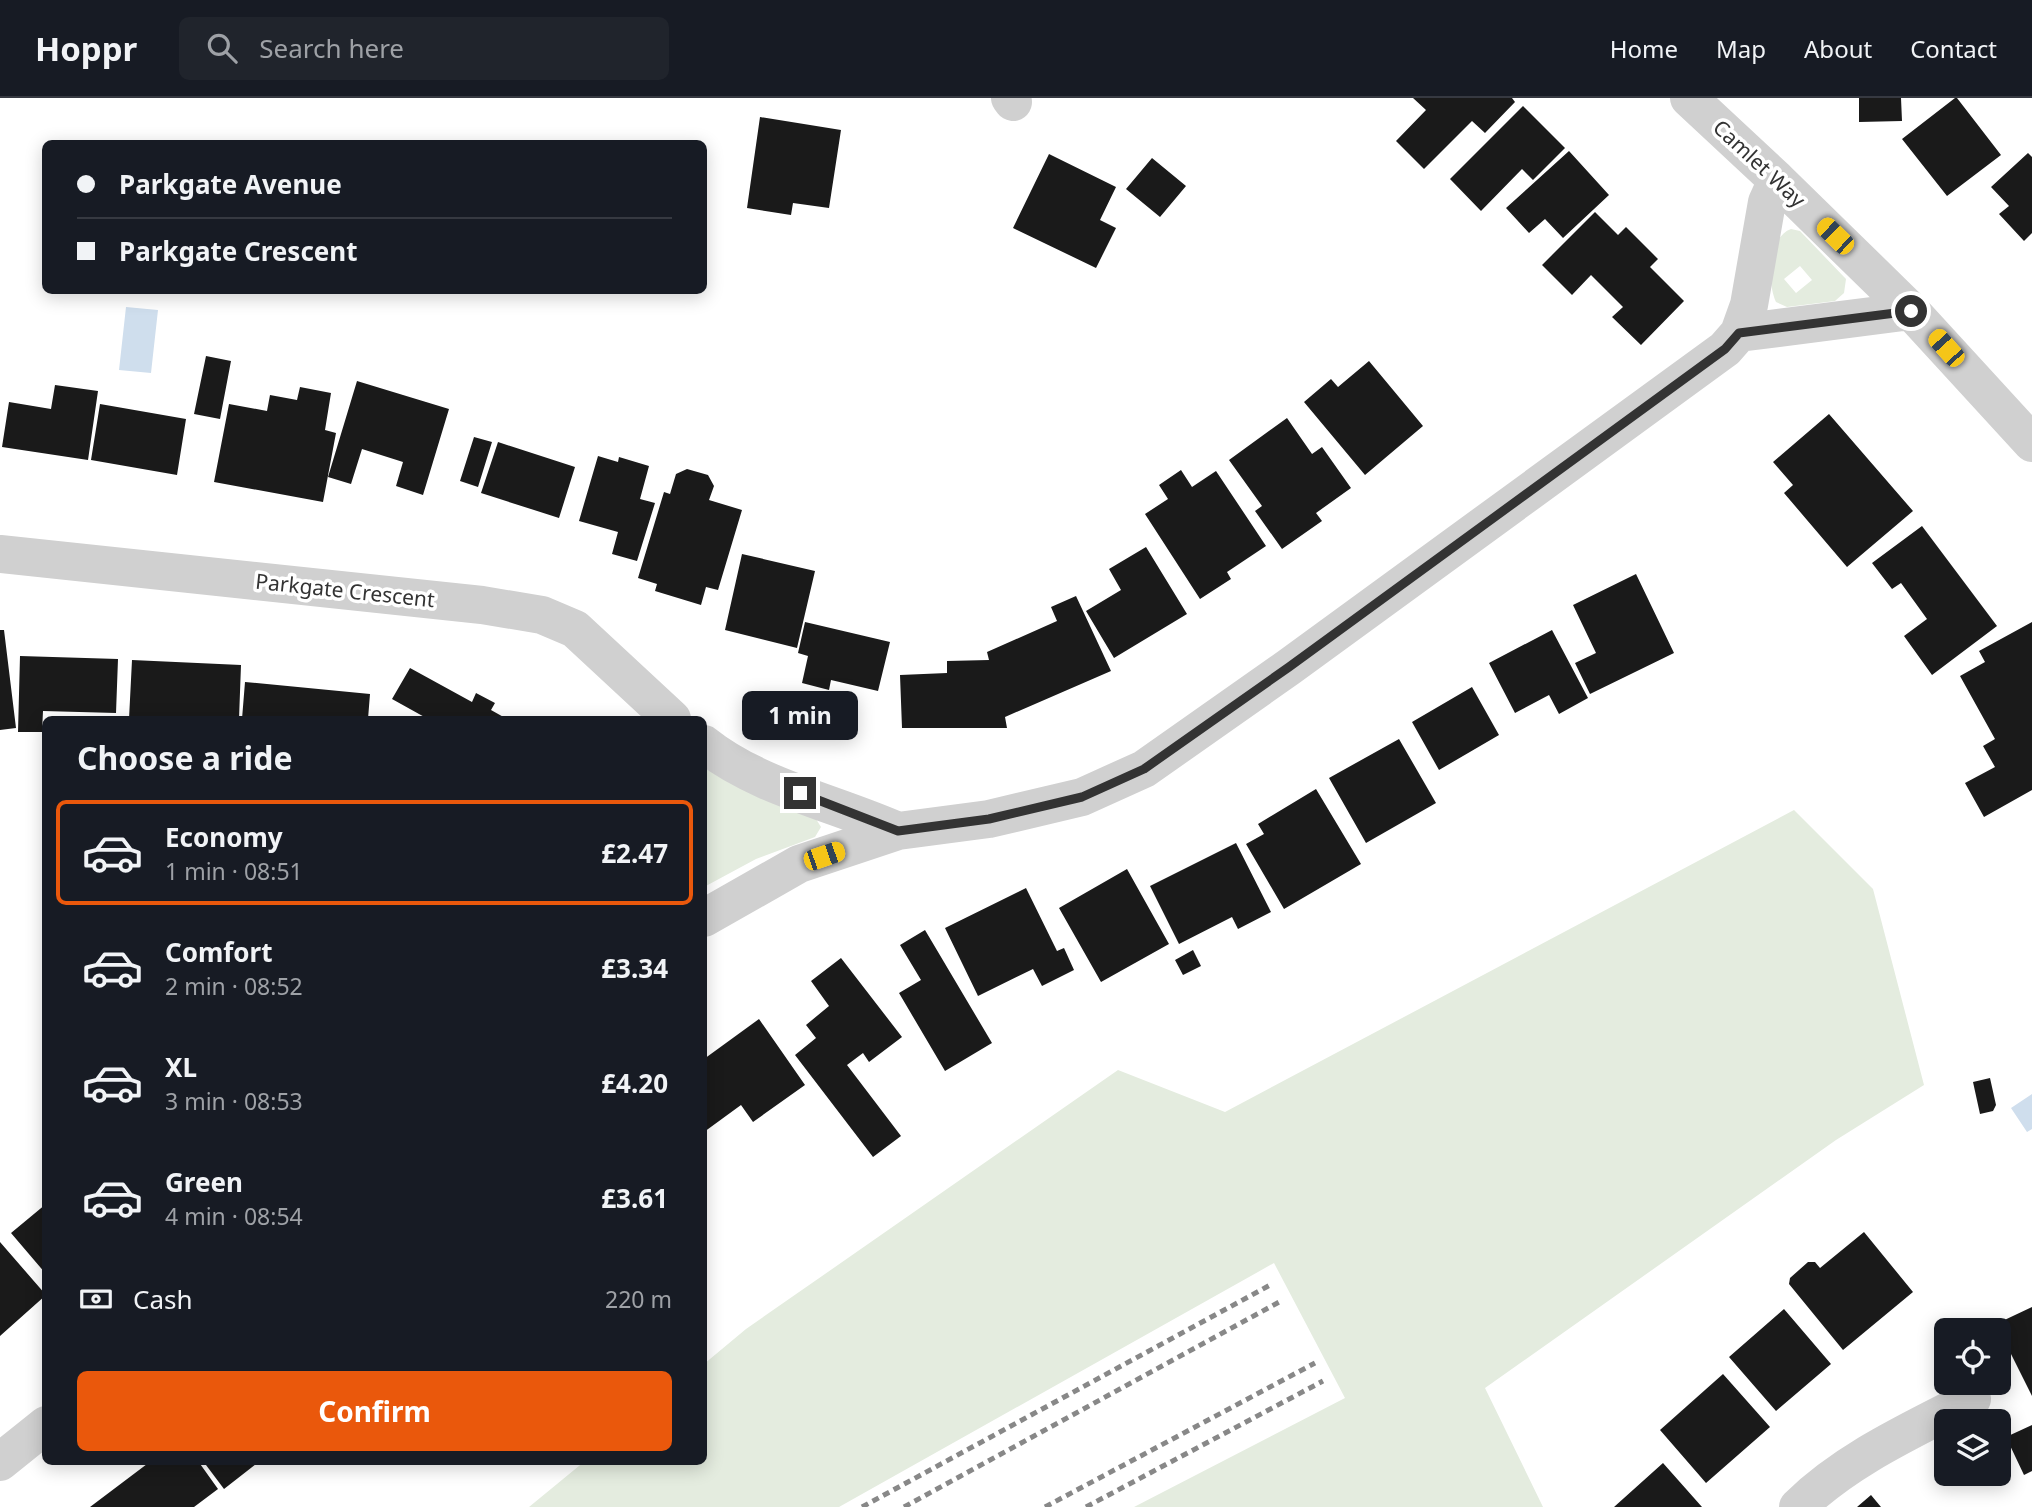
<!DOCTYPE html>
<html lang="en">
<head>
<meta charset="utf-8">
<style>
	:root { --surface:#171b24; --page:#20242c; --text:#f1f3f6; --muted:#9ea1a6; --line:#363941; --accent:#ea580c }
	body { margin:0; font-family:"Noto Sans",sans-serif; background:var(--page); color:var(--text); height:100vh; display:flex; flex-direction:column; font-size:26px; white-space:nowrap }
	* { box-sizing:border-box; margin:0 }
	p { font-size:23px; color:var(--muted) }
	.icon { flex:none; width:38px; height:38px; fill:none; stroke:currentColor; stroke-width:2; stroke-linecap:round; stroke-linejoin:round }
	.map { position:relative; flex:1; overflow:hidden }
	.details { position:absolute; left:42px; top:618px; width:665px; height:749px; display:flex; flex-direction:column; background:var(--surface); border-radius:10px; box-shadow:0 4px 18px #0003 }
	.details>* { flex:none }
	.guide { position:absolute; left:42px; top:42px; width:665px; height:154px; border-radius:10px; box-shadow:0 4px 18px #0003; display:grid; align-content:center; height:154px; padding:0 35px; background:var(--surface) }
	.buttons { position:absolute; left:1934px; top:1220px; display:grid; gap:14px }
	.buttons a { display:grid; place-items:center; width:77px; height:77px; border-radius:10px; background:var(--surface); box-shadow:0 4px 18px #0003; font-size:35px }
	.end { position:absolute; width:32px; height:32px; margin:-16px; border:9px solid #333; background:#fff; box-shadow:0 0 0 4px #fff }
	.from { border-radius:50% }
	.bubble { position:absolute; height:49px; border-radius:10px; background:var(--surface); box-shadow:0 4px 18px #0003; font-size:23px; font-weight:700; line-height:49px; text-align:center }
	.car { position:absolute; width:21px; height:42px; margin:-21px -10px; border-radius:9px; box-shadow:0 0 5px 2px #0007; background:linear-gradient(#f5c518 24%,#345 0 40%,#f5c518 0 76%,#345 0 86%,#f5c518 0) }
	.guide b { display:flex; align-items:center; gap:24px; height:66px; font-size:26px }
	.guide b+b { border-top:2px solid var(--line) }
	.guide i { width:18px; height:18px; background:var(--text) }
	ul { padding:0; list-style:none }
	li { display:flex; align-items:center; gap:21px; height:105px; margin:0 14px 10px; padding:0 21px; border:4px solid transparent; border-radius:10px }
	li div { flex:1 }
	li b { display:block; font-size:26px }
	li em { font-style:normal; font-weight:700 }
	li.on { border-color:var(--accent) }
	li>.icon { width:63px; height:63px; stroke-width:1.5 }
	h2 { padding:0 35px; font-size:32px; line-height:84px }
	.pay { display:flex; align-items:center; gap:18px; height:77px; padding:0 35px; font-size:26px }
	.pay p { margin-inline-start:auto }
	.primary-button { display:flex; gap:14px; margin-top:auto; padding:14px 35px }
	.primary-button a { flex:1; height:80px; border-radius:10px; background:var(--accent); color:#fff; font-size:28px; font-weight:700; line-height:80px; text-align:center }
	header { display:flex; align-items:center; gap:42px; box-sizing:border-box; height:98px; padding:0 35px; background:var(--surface); border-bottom:2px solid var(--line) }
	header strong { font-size:33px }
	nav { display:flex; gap:38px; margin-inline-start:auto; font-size:24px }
	.search { width:490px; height:63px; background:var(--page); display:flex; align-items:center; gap:18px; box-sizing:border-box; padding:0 24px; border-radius:10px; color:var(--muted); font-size:26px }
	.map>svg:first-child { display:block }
	.green { fill:#e4ecdf; fill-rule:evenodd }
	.water { fill:#cfdeed }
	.building { fill:#1a1a1a }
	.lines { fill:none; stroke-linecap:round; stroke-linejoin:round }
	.minor { stroke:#d0d0d0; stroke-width:38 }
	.rail { stroke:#888; stroke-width:5; stroke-dasharray:7 5; stroke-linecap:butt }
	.route { stroke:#333; stroke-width:9 }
	.labels { text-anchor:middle; stroke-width:7; stroke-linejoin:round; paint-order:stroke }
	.street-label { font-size:21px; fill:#333; stroke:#fff }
</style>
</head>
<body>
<header>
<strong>Hoppr</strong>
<div class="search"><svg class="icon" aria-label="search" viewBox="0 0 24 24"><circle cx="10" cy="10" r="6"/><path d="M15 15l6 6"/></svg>Search here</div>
<nav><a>Home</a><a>Map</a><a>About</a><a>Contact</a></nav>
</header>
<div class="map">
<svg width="2032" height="1409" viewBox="0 0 2032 1409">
	<rect width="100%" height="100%" fill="#fff"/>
	<path class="green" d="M1791,131l9,2 46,48 -2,14 -9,8 -48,6 -11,-5c-9,-19 -8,-65 15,-73zM1800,168l12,14 -16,13 -12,-14z
		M704,670l41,22 71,29 5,8 -6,10 -59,22 -52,28z
		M1794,712l79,79 51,196 -88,55 -351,248 58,119h-409l211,-109 -71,-135 -435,244h-310l56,-46h119v-97l42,-35 372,-259 107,42z"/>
	<path class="water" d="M126,209l32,3 -7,63 -32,-3z
		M2032,996v35l-5,3 -16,-24z"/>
	<path class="building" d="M1413,0h99l3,4 -30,31 -13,-12 -48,48 -28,-28 30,-31z
		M1859,0h42l1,23 -43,1z
		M1955,0h2l44,57 -54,41 -45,-57z
		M1523,8l42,42 -32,32 -11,-11 -41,42 -31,-32z
		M760,19l81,13 -12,78 -36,-5 -2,12 -44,-7z
		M1569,53l40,44 -46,43 -18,-19 -16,14 -23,-25z
		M2028,55l4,4v76l-8,8 -25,-27 10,-8 -18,-19z
		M1049,56l67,33 -16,33 16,8 -20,40 -83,-40z
		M1152,60l34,28 -26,31 -34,-28z
		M1595,114l23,23 8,-8 32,32 -8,8 34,34 -43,44 -29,-28 11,-10 -32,-32 -19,20 -30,-30z
		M206,258l25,5 -11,58 -26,-5z
		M1369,263l54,65 -58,49 -61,-73 27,-23 7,8z
		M357,283l92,28 -26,86 -27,-9 7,-24 -41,-13 -11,35 -23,-7z
		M55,287l43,6 -10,69 -86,-13 7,-45 42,7z
		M300,289l31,6 -6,37 11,3 -13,69 -109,-20 15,-78 38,7 3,-16 27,5z
		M100,306l86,15 -9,56 -86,-15z
		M1829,316l84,97 -66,56 -63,-74 9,-8 -20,-23z
		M1287,320l25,36 10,-7 29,41 -35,25 6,8 -40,28 -27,-38 7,-5 -33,-46z
		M474,339l18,5 -14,45 -18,-6z
		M498,344l77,25 -16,51 -78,-25z
		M598,358l20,6 1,-5 30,9 -9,33 15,4 -18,58 -25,-7 6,-22 -39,-11z
		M687,371l21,6 6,11 -5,14 33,10 -24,80 -12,-3 -5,18 -46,-14 2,-7 -19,-6 26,-86 6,2 6,-20z
		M1181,372l11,17 24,-16 50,75 -39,26 4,7 -31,20 -55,-85 23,-15 -9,-14z
		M1922,428l75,100 -65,49 -28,-39 23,-17 -26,-36 -9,6 -20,-26z
		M1146,449l41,67 -73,44 -28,-47 35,-21 -12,-21z
		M742,456l73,17 -18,77 -72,-18z
		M1636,476l38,79 -84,41 -15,-31 21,-10 -23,-48z
		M1076,498l35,75 -106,46 2,11h-105l-2,-53 47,-2v-12l42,-1 -2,-8 70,-31 -6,-14z
		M805,524l85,20 -12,49 -47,-11 -2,10 -27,-7 6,-27 -10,-3z
		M2032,524v168l-48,27 -19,-34 30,-16 -12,-21 12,-7 -35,-63 25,-14 -6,-11z
		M0,532h4l12,98 -16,2z
		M1552,532l36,68 -29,16 -10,-19 -34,18 -26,-50z
		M20,558l98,3 -2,54 -73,-2 -1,21h-24z
		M132,562l109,5 -2,54h-110z
		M410,570l62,34 4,-9 19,10 -4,7 16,9h-79l-36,-20z
		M245,584l125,12 -2,25h-126z
		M1472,589l27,48 -60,35 -27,-48z
		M1399,641l37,64 -70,40 -37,-65z
		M1316,691l45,75 -77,45 -38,-65 18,-10 -6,-10z
		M1236,745l35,69 -33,17 -6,-12 -53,27 -29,-58z
		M1127,771l42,75 -68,38 -42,-74z
		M1026,790l31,63 7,-3 10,22 -32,16 -9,-17 -55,27 -33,-68z
		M925,832l67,113 -47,28 -46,-78 22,-13 -21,-35z
		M1193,852l8,16 -18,9 -8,-15z
		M841,860l61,79 -33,25 -6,-9 -16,12 54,71 -28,21 -78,-102 21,-17 -10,-13 23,-19 -18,-25z
		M759,921l46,66 -52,37 -12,-17 -37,27v-73z
		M1990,980l6,27 -3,6 -13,3 -7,-32z
		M46,1106v70l-35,-41z
		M1864,1134l49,60 -70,58 -54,-66 1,-6 18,-16h7l5,6z
		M0,1144l46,53 -46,41z
		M2032,1209v89l-36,-72z
		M1784,1211l47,55 -55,47 -47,-54z
		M1723,1276l47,53 -64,56 -46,-53z
		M2032,1327v46l-8,4 -18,-38z
		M151,1363h47l20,28 -24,18h-104z
		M203,1363h57l-36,28z
		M1663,1365l39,44h-88z
		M1871,1397l10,12h-24z"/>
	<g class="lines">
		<path class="minor" d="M1010,0l3,4
			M1689,0l88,82 134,131 121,132
			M1739,235l172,-22
			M0,456l482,51 60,10 33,14 97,90
			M704,646c54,43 131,59 194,87
			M704,820l95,-54 99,-33 91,-12 93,-22 62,-28 145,-102 436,-318 14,-16 10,-28 18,-103 10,-22
			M0,1364l46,-37
			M1798,1409c49,-48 114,-77 174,-108"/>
		<path class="rail" d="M862,1409l410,-223
			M904,1409l377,-206
			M1045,1409l270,-144
			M1086,1409l237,-126"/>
	</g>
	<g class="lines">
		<path class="route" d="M800,695l98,38 91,-12 93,-22 62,-28 145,-102 436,-318 14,-16 172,-22"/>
	</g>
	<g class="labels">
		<g class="street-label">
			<text transform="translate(1759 66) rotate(43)" y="7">Camlet Way</text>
			<text transform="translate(345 493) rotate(6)" y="7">Parkgate Crescent</text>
		</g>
	</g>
</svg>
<div class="buttons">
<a><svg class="icon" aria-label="locate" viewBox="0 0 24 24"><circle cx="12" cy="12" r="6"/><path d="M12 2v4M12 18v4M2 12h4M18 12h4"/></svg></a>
<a><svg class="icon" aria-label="layers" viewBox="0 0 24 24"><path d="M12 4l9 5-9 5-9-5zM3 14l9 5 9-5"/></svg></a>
</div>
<i class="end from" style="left:1911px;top:213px"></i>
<i class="end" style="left:800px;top:695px"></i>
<div class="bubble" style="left:742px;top:593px;width:116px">1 min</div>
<i class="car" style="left:1835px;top:138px;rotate:314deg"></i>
<i class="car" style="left:1946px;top:250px;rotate:318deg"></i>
<i class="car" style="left:824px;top:758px;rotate:71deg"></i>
<div class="guide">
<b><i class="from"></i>Parkgate Avenue</b>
<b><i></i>Parkgate Crescent</b>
</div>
<section class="details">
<h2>Choose a ride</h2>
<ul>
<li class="on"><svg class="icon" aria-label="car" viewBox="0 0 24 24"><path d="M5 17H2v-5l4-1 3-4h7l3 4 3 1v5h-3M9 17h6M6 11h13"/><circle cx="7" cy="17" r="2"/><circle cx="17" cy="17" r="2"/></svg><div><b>Economy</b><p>1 min · 08:51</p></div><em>£2.47</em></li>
<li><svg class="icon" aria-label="car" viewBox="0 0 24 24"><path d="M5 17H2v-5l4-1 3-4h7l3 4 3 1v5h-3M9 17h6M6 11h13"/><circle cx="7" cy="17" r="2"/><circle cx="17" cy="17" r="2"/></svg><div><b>Comfort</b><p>2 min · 08:52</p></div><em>£3.34</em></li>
<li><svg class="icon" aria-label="car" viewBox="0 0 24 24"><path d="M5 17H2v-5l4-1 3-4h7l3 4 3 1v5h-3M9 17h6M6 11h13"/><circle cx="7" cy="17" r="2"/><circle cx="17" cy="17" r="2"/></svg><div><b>XL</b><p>3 min · 08:53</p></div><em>£4.20</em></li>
<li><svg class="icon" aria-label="car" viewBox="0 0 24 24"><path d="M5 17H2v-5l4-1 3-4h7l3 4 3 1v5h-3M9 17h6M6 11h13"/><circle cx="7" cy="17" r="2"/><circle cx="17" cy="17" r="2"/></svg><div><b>Green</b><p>4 min · 08:54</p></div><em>£3.61</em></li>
</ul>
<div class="pay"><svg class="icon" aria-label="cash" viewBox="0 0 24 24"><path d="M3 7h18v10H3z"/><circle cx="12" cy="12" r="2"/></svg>Cash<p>220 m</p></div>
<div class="primary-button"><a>Confirm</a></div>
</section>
</div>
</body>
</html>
